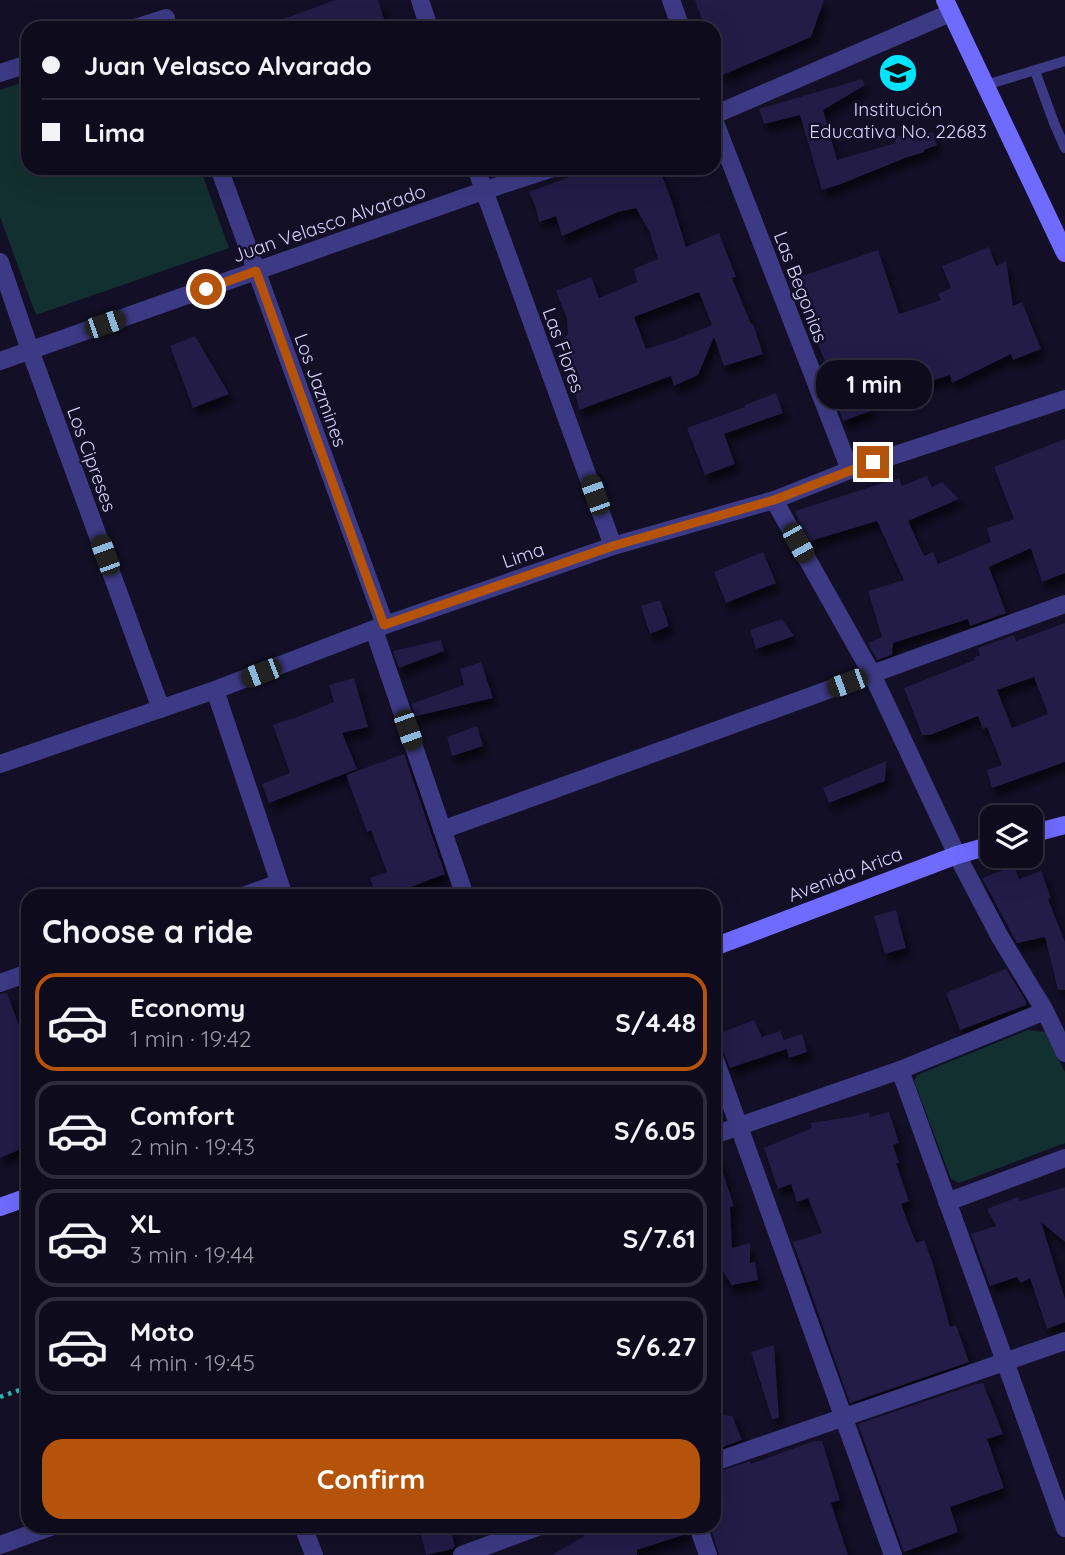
<!DOCTYPE html>
<html lang="en">
<head>
<meta charset="utf-8">
<style>
	:root { --surface:#0e0b1c; --page:#171425; --text:#f1f3f6; --muted:#9b9ba3; --line:#2e2b3b; --accent:#b45309 }
	body { margin:0; font-family:Quicksand,sans-serif; background:var(--page); color:var(--text); height:100vh; display:flex; flex-direction:column; font-size:26px; white-space:nowrap }
	* { box-sizing:border-box; margin:0 }
	p { font-size:23px; color:var(--muted) }
	.icon { flex:none; width:38px; height:38px; fill:none; stroke:currentColor; stroke-width:2; stroke-linecap:round; stroke-linejoin:round }
	.map { position:relative; flex:1; overflow:hidden }
	.details { position:absolute; left:21px; top:889px; width:700px; height:644px; display:flex; flex-direction:column; background:var(--surface); border-radius:21px; box-shadow:0 7px 28px #0002,0 0 0 2px var(--line) }
	.details>* { flex:none }
	.hud { position:absolute; left:21px; top:21px; width:700px; height:154px; border-radius:21px; box-shadow:0 7px 28px #0002,0 0 0 2px var(--line); display:grid; align-content:center; height:154px; padding:0 21px; background:var(--surface) }
	.fabs { position:absolute; left:980px; top:805px; display:grid; gap:14px }
	.fabs a { display:grid; place-items:center; width:63px; height:63px; border-radius:14px; background:var(--surface); box-shadow:0 7px 28px #0002,0 0 0 2px var(--line); font-size:35px }
	.end { position:absolute; width:32px; height:32px; margin:-16px; border:9px solid #b45309; background:#fff; box-shadow:0 0 0 4px #fff }
	.from { border-radius:50% }
	.bubble { position:absolute; height:49px; border-radius:21px; background:var(--surface); box-shadow:0 7px 28px #0002,0 0 0 2px var(--line); font-size:23px; font-weight:700; line-height:49px; text-align:center }
	.car { position:absolute; width:21px; height:42px; margin:-21px -10px; border-radius:9px; box-shadow:0 0 5px 2px #0007; background:linear-gradient(#222 24%,#8ab4d8 0 40%,#222 0 76%,#8ab4d8 0 86%,#222 0) }
	.hud b { display:flex; align-items:center; gap:24px; height:66px; font-size:26px }
	.hud b+b { border-top:2px solid var(--line) }
	.hud i { width:18px; height:18px; background:var(--text) }
	ul { padding:0; list-style:none }
	li { display:flex; align-items:center; gap:21px; height:98px; margin:0 14px 10px; padding:0 7px; border:4px solid var(--line); border-radius:21px }
	li div { flex:1 }
	li b { display:block; font-size:26px }
	li em { font-style:normal; font-weight:700 }
	li.active { border-color:var(--accent) }
	li>.icon { width:63px; height:63px; stroke-width:1.5 }
	h2 { padding:0 21px; font-size:32px; line-height:84px }
	.cta { display:flex; gap:14px; margin-top:auto; padding:14px 21px }
	.cta a { flex:1; height:80px; border-radius:21px; background:var(--accent); color:#fff; font-size:28px; font-weight:700; line-height:80px; text-align:center }
	.map>svg:first-child { display:block }
	.green { fill:#12302f }
	.building { fill:#241b47; fill-rule:evenodd; filter:url(#shadow) }
	.lines { fill:none; stroke-linecap:round; stroke-linejoin:round }
	.path { stroke:#2fb8b0; stroke-width:4.5; stroke-dasharray:3.5 5; stroke-linecap:butt }
	.lane { stroke:#3d3a85; stroke-width:10 }
	.street { stroke:#3d3a85; stroke-width:18 }
	.secondary { stroke:#6f6bff; stroke-width:18 }
	.route { stroke:#b45309; stroke-width:9 }
	.labels { text-anchor:middle; stroke-width:5; stroke-linejoin:round; paint-order:stroke }
	.poi-label { font-size:19px; fill:#d9d4ff; stroke:#130f26 }
	.street-label { font-size:19px; fill:#d9d4ff; stroke:#130f26 }
</style>
</head>
<body>
<div class="map">
<svg width="1065" height="1555" viewBox="0 0 1065 1555">
	<defs>
		<filter id="shadow"><feDropShadow dx="4.5" dy="8" stdDeviation="3.5" flood-color="#0009"/></filter>
	</defs>
	<rect width="100%" height="100%" fill="#130f26"/>
	<path class="green" d="M28,80v88h172l29,80 -193,67 -36,-98v-127z
		M1028,1030l17,2 20,40v71l-106,40 -8,-4 -37,-98 3,-6z"/>
	<path class="building" d="M335,0h43l9,28h-121l-1,-2z
		M695,0h129l-13,37 -88,38 -9,-24v-23h-9z
		M862,79l3,6 -42,25 14,50 59,-17 -2,-5 22,-8 3,6 14,-4 4,13 -13,5v2l-19,6 -64,26 -19,6 -22,-75 -36,9 -5,-15z
		M594,168h65l13,34 14,45 33,-14 17,44 -4,1 19,46h2l10,30 -39,12 -10,-29 -16,38 -24,11 -3,-10 -92,34 -15,-72 4,-4 -1,-15 -11,-28 35,-14 8,21 38,-16 -3,-13 24,-10 -8,-26 -14,-25 -18,4 -56,24 -6,-20 -17,6 -3,-14 -7,-16zM699,292l13,33 -37,15 -29,9 -12,-32z
		M989,247l7,19 10,-5 7,45 9,-4 19,47 -28,11 -2,-6 -59,29 -2,-8 -83,27 4,9 -28,10 -14,-39 4,-2 -28,-66 -2,1 -12,-35 87,-30 21,64 42,-14 -3,-6 13,-6 -9,-22z
		M195,336l34,58 -36,14 -23,-62z
		M776,393l7,20 -59,21 11,30 -30,11 -18,-47 58,-21v-2z
		M1065,439v134l-23,9 -11,-34 -42,19 17,46 -36,13 -2,-7 -75,24 -1,12 -15,5 -9,-17 14,-6 -14,-46 36,-11 -27,-59 -67,20 -12,-21 -3,-9 104,-33 3,8 25,-10 5,11 10,-5 17,17 -51,22 16,35 9,-4 5,12 53,-22 -4,-14 27,-9 -20,-52z
		M763,552l13,31 -50,20 -12,-31z
		M660,600l9,26 -19,8 -9,-28z
		M782,619l12,17 -38,13 -6,-19z
		M1065,623v139l-73,26 -5,-18 15,-5 -15,-38 -4,2 -5,-13 -48,19h-8l-18,-47 71,-28 -1,-3 6,-2 -2,-7 36,-13 2,6zM1034,677l14,37 -36,14 -15,-38z
		M441,640l3,11 -45,17 -6,-17z
		M481,662l12,36 -77,18 -5,-12 53,-19 -4,-16z
		M354,678l14,49 -26,6 15,36 -88,34 -7,-19 28,-11 -17,-48 20,-7v1l41,-17 -5,-17z
		M477,726l6,20 -31,10 -5,-19z
		M404,754l41,120 -58,22h-11l-6,-18 17,-6 -16,-42 -4,2 -21,-57z
		M886,761l-1,20 -56,22 -6,-15z
		M1014,866l5,13 22,-8 10,27 -3,1 17,43v48h-7l-13,-53 -28,6 -35,-65z
		M896,910l10,38 -21,6 -11,-38z
		M1006,969l20,32v4l-66,25 -14,-37z
		M7,993l21,57v96l-28,12v-164z
		M754,1020l8,17 18,-6 4,9 18,-6 5,18 -18,6 -2,-9 -57,19 -8,-19 -8,-3v-11z
		M869,1112l1,5 19,-5 10,31 -6,2 6,18h-3l13,38 -8,3 15,39 8,-3 9,24 17,63 6,-2 13,37 -119,41 -57,-161 29,-9 -14,-35 -11,4 -6,-18 -13,5 -14,-41 48,-20 -2,-5 46,-7z
		M717,1155l17,51 -4,1 2,41 18,-5v20l5,-1 3,18 -25,5v2l-19,-29v-102z
		M1065,1187v55l-24,-20 24,77v23l-18,7 -17,-51 -9,5 -4,-6 -27,9 -19,-52 25,-8 -9,-17 31,-12 2,4z
		M774,1345l5,73 -7,1 -21,-67z
		M983,1383l20,51 -16,5 17,49 -54,19 8,25 -54,20 -46,-128 118,-40z
		M714,1414l18,2 10,24 -28,10z
		M814,1441h8l18,59 -9,3 17,52h-129l-8,-26 3,-1v-55l36,-12 1,3z
		M419,1526h30l6,20 -3,3 -26,6z
		M581,1526h106l2,7 -52,17v5h-85l32,-19z"/>
	<g class="lines">
		<path class="path" d="M0,1397l28,-10"/>
		<path class="lane" d="M1035,71l19,52 11,25
			M986,85l79,-24"/>
		<path class="street" d="M420,0l9,28
			M671,0l10,28
			M135,28l31,-10
			M0,73l28,-9
			M714,115l236,-102
			M714,120l136,350
			M219,168l166,457
			M476,168l137,378
			M0,262l30,88 131,359
			M0,361l483,-170 70,-23
			M774,500l98,174 85,181 43,82 45,74 20,42
			M374,630l91,266
			M215,690l69,206
			M0,764l215,-74 170,-65 228,-79 161,-46 76,-30 215,-71
			M442,830l623,-226
			M243,896l36,-13
			M0,983l28,-10
			M714,1057l179,498
			M900,1070l165,458
			M714,1135l186,-65 145,-59
			M947,1202l118,-44
			M714,1462l351,-121
			M303,1526l11,29
			M698,1526l10,29
			M0,1545l53,-19
			M462,1555l78,-29"/>
		<path class="secondary" d="M945,0l120,253
			M1031,834l34,-9
			M714,947l243,-92 35,-10
			M0,1207l28,-10"/>
	</g>
	<g class="lines">
		<path class="route" d="M206,289l50,-18 128,354 229,-79 161,-46 99,-38"/>
	</g>
	<defs>
		<g id="school-disc" transform="scale(2.0125)"><circle r="9.5" fill="#00e5ff" stroke="#130f26"/><path d="M0-5L7-2L0 1L-7-2ZM-4 1L0 2.5L4 1V4Q0 6-4 4Z" fill="#111"/></g>
	</defs>
	<g fill-rule="evenodd">
		<use href="#school-disc" x="898" y="73"/>
	</g>
	<g class="labels">
		<g class="poi-label">
			<text x="898" y="116">Institución<tspan x="898" dy="22">Educativa No. 22683</tspan></text>
		</g>
		<g class="street-label">
			<text transform="translate(329 223) rotate(-19)" y="7">Juan Velasco Alvarado</text>
			<text transform="translate(801 287) rotate(69)" y="7">Las Begonias</text>
			<text transform="translate(564 350) rotate(70)" y="7">Las Flores</text>
			<text transform="translate(321 390) rotate(70)" y="7">Los Jazmines</text>
			<text transform="translate(92 459) rotate(70)" y="7">Los Cipreses</text>
			<text transform="translate(523 555) rotate(-19)" y="7">Lima</text>
			<text transform="translate(845 874) rotate(-21)" y="7">Avenida Arica</text>
		</g>
	</g>
</svg>
<div class="fabs">
<a><svg class="icon" aria-label="layers" viewBox="0 0 24 24"><path d="M12 4l9 5-9 5-9-5zM3 14l9 5 9-5"/></svg></a>
</div>
<i class="end from" style="left:206px;top:289px"></i>
<i class="end" style="left:873px;top:462px"></i>
<div class="bubble" style="left:816px;top:360px;width:116px">1 min</div>
<i class="car" style="left:105px;top:324px;rotate:71deg"></i>
<i class="car" style="left:595px;top:495px;rotate:340deg"></i>
<i class="car" style="left:798px;top:543px;rotate:151deg"></i>
<i class="car" style="left:105px;top:555px;rotate:340deg"></i>
<i class="car" style="left:261px;top:673px;rotate:249deg"></i>
<i class="car" style="left:847px;top:683px;rotate:250deg"></i>
<i class="car" style="left:408px;top:730px;rotate:161deg"></i>
<div class="hud">
<b><i class="from"></i>Juan Velasco Alvarado</b>
<b><i></i>Lima</b>
</div>
<section class="details">
<h2>Choose a ride</h2>
<ul>
<li class="active"><svg class="icon" aria-label="car" viewBox="0 0 24 24"><path d="M5 17H2v-5l4-1 3-4h7l3 4 3 1v5h-3M9 17h6M6 11h13"/><circle cx="7" cy="17" r="2"/><circle cx="17" cy="17" r="2"/></svg><div><b>Economy</b><p>1 min · 19:42</p></div><em>S/4.48</em></li>
<li><svg class="icon" aria-label="car" viewBox="0 0 24 24"><path d="M5 17H2v-5l4-1 3-4h7l3 4 3 1v5h-3M9 17h6M6 11h13"/><circle cx="7" cy="17" r="2"/><circle cx="17" cy="17" r="2"/></svg><div><b>Comfort</b><p>2 min · 19:43</p></div><em>S/6.05</em></li>
<li><svg class="icon" aria-label="car" viewBox="0 0 24 24"><path d="M5 17H2v-5l4-1 3-4h7l3 4 3 1v5h-3M9 17h6M6 11h13"/><circle cx="7" cy="17" r="2"/><circle cx="17" cy="17" r="2"/></svg><div><b>XL</b><p>3 min · 19:44</p></div><em>S/7.61</em></li>
<li><svg class="icon" aria-label="car" viewBox="0 0 24 24"><path d="M5 17H2v-5l4-1 3-4h7l3 4 3 1v5h-3M9 17h6M6 11h13"/><circle cx="7" cy="17" r="2"/><circle cx="17" cy="17" r="2"/></svg><div><b>Moto</b><p>4 min · 19:45</p></div><em>S/6.27</em></li>
</ul>
<div class="cta"><a>Confirm</a></div>
</section>
</div>
</body>
</html>
